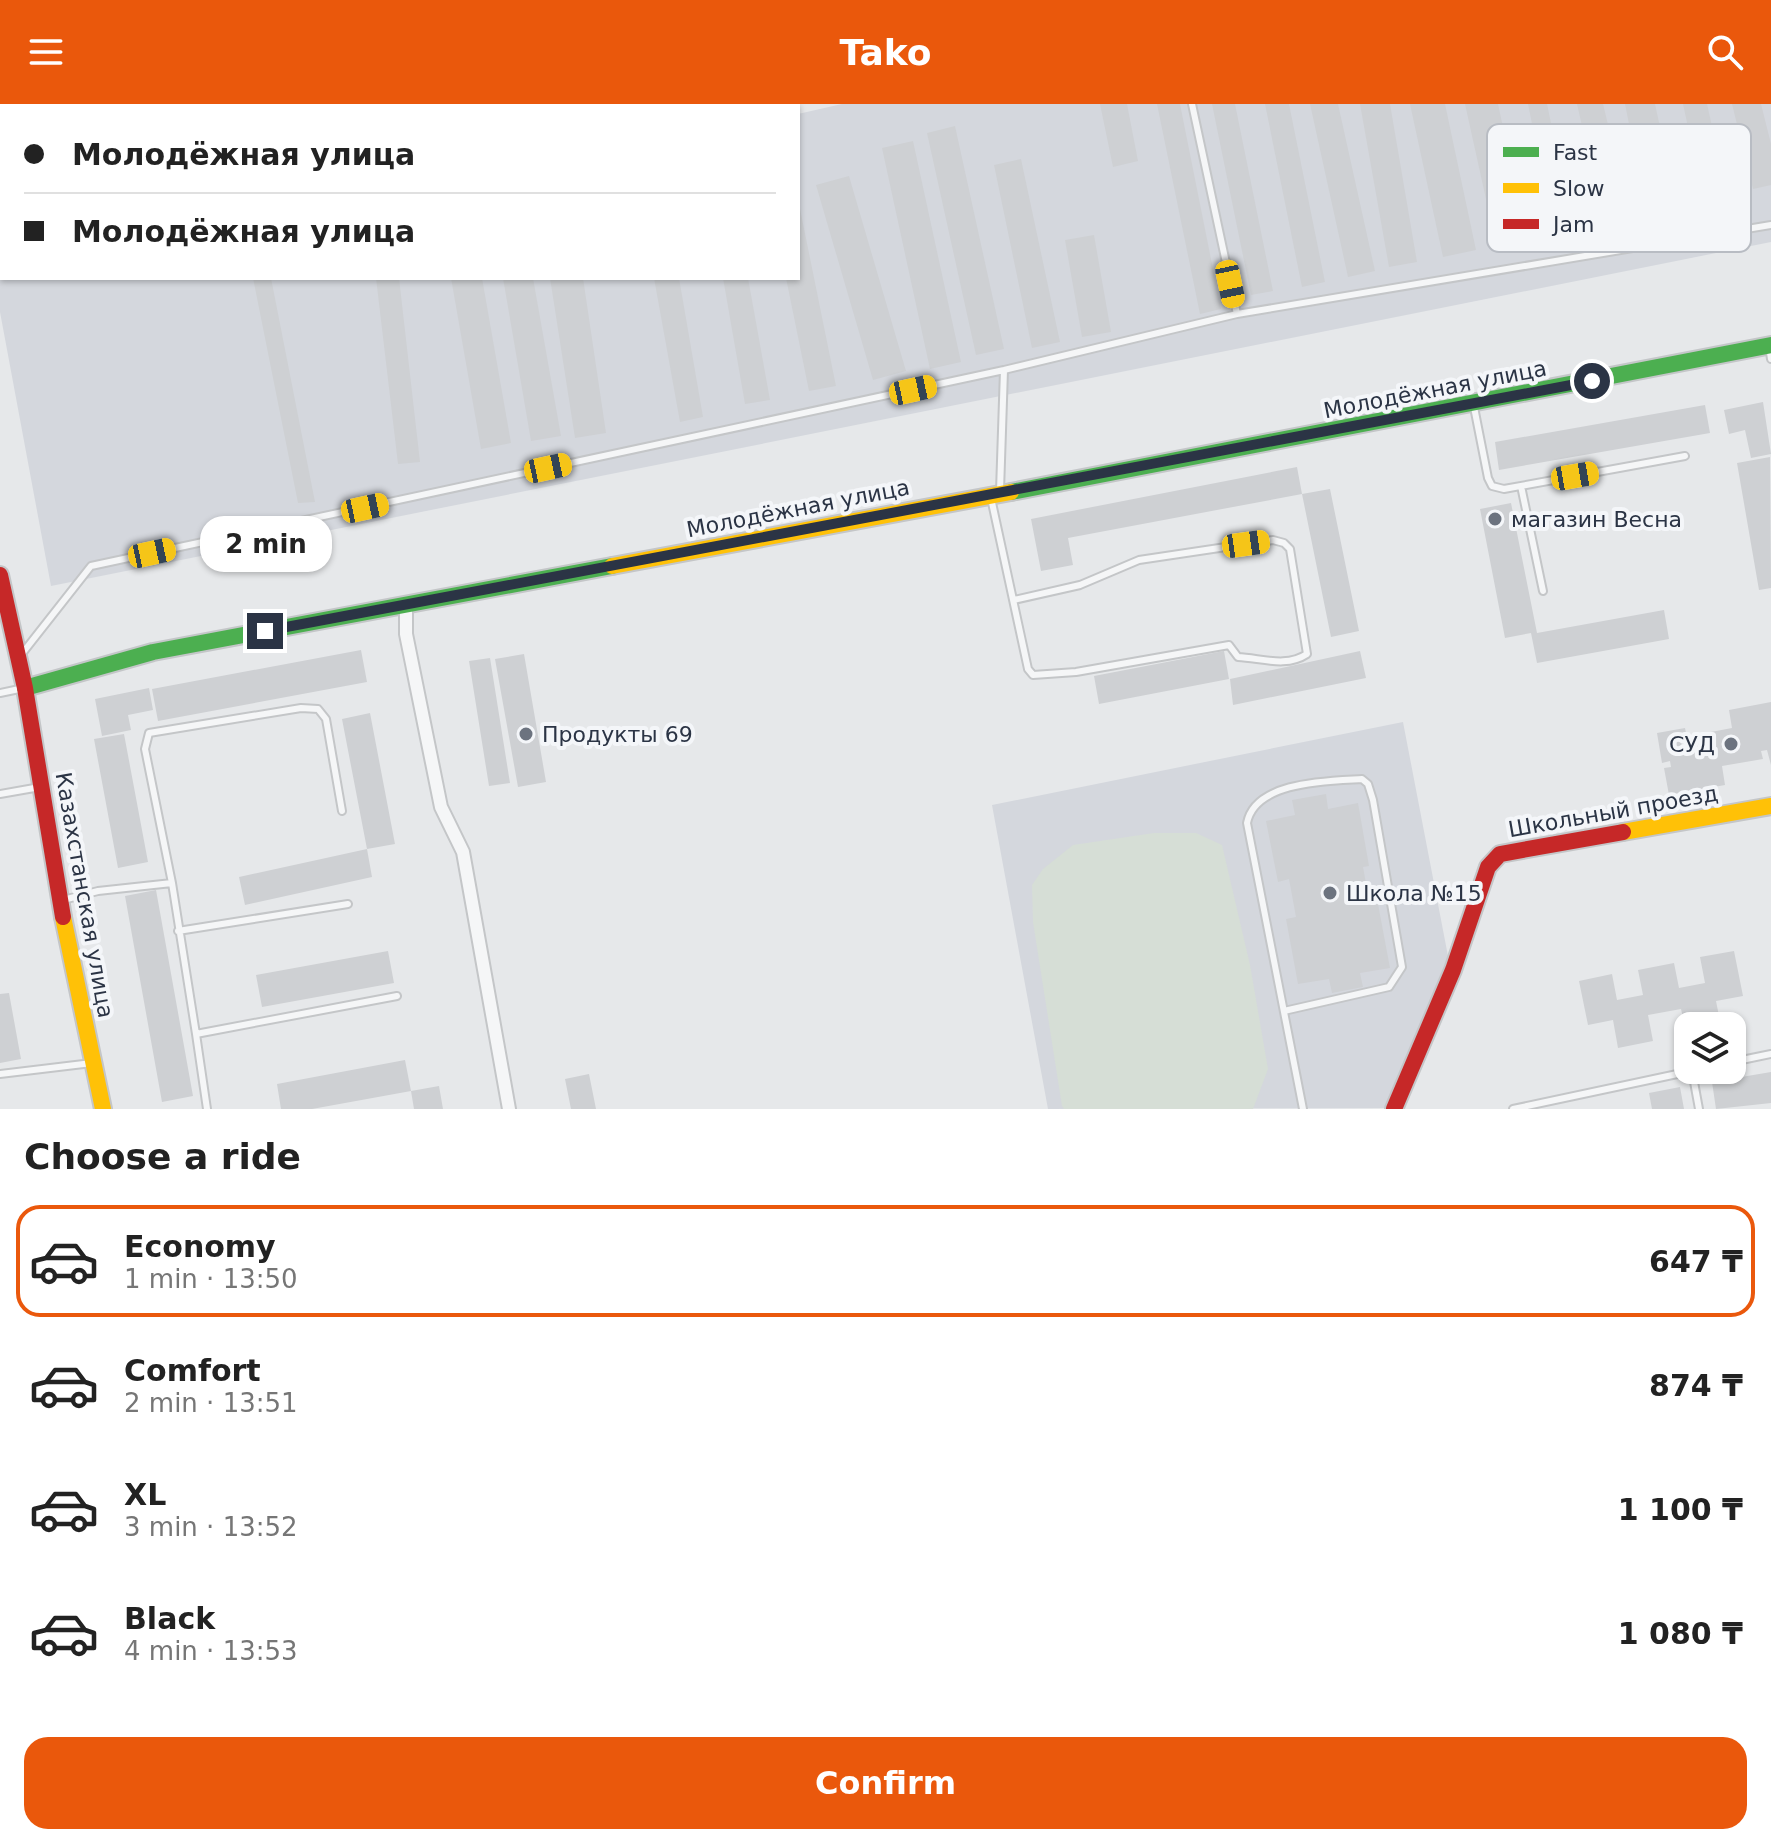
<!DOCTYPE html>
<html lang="en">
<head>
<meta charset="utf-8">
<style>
	:root { --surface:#fff; --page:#f2f2f2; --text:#222; --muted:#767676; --line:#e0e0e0; --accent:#ea580c }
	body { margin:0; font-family:"DejaVu Sans",sans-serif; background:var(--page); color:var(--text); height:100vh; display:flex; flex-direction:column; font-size:30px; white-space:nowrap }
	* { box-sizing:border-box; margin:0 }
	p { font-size:26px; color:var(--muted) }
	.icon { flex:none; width:44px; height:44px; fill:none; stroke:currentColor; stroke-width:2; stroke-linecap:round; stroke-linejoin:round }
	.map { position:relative; height:1005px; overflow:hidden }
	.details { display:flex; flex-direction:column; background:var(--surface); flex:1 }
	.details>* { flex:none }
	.top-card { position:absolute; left:0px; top:0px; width:800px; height:176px; box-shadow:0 2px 6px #0004; display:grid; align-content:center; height:176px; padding:0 24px; background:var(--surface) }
	.fabs { position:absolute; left:1674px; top:908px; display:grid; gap:16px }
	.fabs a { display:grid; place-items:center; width:72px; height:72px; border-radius:16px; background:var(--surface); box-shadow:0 2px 6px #0004; font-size:40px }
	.end { position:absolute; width:36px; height:36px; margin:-18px; border:10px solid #2b3445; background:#fff; box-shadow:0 0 0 4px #fff }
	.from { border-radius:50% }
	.bubble { position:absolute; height:56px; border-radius:24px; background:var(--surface); box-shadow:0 2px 6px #0004; font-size:26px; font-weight:700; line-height:56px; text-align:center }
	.car { position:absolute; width:24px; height:48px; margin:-24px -12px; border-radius:10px; box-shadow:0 0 6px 2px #0007; background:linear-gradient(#f5c518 24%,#345 0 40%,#f5c518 0 76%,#345 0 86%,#f5c518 0) }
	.top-card b { display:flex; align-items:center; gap:28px; height:76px; font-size:30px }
	.top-card b+b { border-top:2px solid var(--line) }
	.top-card i { width:20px; height:20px; background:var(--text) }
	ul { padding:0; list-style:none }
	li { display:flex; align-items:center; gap:24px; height:112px; margin:0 16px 12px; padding:0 8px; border:4px solid transparent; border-radius:24px }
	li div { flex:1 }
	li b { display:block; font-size:30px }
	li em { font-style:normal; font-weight:700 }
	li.selected { border-color:var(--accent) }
	li>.icon { width:72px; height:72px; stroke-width:1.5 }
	h2 { padding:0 24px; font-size:36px; line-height:96px }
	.primary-button { display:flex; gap:16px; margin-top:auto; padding:16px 24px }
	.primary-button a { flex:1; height:92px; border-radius:24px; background:var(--accent); color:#fff; font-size:32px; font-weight:700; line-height:92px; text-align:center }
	header { display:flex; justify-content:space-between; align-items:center; height:104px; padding:0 24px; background:var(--accent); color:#fff; font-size:36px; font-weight:700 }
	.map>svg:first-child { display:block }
	.built { fill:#d4d7dd }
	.green { fill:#d6ded6 }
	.building { fill:#ced0d3 }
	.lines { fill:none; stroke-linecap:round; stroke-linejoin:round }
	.lane-casing { stroke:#c4c6c8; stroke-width:10 }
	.street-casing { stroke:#c4c6c8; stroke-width:16 }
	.fast-casing { stroke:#c4c6c8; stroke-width:20 }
	.slow-casing { stroke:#c4c6c8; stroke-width:20 }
	.jam-casing { stroke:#c4c6c8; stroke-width:20 }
	.lane { stroke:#f5f6f7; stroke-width:6 }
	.street { stroke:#f5f6f7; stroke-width:12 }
	.fast { stroke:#4caf50; stroke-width:16 }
	.slow { stroke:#ffc107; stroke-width:16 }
	.jam { stroke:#c62828; stroke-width:16 }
	.route { stroke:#2b3445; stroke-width:10 }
	.poi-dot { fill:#6c737f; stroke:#f4f6f9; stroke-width:3 }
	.labels { text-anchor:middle; stroke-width:8; stroke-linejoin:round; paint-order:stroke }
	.street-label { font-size:22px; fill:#2b3445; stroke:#f4f6f9 }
	.poi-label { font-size:22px; fill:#2b3445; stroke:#f4f6f9; text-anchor:start }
	.key { fill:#f4f6f9; stroke:#b8bcc3; stroke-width:2 }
	.key-label { font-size:22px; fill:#2b3445 }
</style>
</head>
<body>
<header><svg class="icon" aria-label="menu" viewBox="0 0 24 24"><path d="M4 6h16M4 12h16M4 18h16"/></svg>Tako<svg class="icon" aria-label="search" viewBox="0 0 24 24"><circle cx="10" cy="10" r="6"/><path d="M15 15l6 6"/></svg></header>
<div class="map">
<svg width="1771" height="1005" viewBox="0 0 1771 1005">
	<rect width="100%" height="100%" fill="#e6e8ea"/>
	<path class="built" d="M842,0h929v138l-1720,344 -51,-274v-166l2,132h796v-164z
		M1403,618l45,234 -62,152 -338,1 -56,-304z"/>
	<path class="green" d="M1154,729h42l26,12 28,120 18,104 -15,40h-189l-2,-3 -29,-184 -1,-37 11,-16 30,-24z"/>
	<path class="building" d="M1100,0h27l11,57 -25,6z
		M1157,0h23l41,205 -21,5z
		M1212,0h23l38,187 -22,4z
		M1265,0h24l36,178 -23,5z
		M1310,0h28l37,167 -27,6z
		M1360,0h30l27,158 -28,5z
		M1410,0h35l31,146 -33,7z
		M1465,0h33l30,139 -31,6z
		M1528,0h19l27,129 -19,4z
		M1577,0h26l28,115 -26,7z
		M1625,0h30l24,111 -30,9z
		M1683,0h24l20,90 -23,7z
		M1732,0h29l10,40v41l-18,4z
		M955,22l49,223 -28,6 -49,-222z
		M913,37l48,221 -31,7 -48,-221z
		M1021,55l39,183 -28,6 -38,-183z
		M849,72l57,195 -33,9 -57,-195z
		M798,95l38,187 -27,5 -23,-113h12z
		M1094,131l17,97 -29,5 -17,-97z
		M253,174h18l44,224 -17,1z
		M376,174h23l21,184 -22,2z
		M451,174h31l29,165 -30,6z
		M503,174h30l28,158 -30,5z
		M550,174h33l23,155 -31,5z
		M654,174h25l24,139 -23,5z
		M723,174h25l22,122 -25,4z
		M1763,298l8,52 -20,4 -6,-28 -16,4 -5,-24z
		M1705,301l5,28 -211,37 -4,-28z
		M1770,353l1,131 -12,2 -22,-127z
		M1297,363l5,27 28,-5 29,142 -28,6 -29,-143 -234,44 5,27 -32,6 -10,-52z
		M1511,399l26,130 127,-23 5,29 -132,24 -6,-30 -26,5 -25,-129z
		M361,546l6,32 -209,39 -6,-32z
		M1224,547l5,28 -130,25 -5,-28z
		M1360,547l6,27 -133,27 -3,-26z
		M524,550l22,128 -28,5 -23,-128z
		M490,554l20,125 -21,3 -20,-125z
		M149,584l4,22 -25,5 3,15 -29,6 -7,-37z
		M1771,598v63l-4,-15 -6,1 2,8 -41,7 3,19 -56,10 -5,-27 7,-1 -1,-6 -8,2 -5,-30 28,-5 3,15 8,-2 -1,-6 37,-7 -3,-18z
		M370,609l25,131 -28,5 -25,-130z
		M124,630l24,128 -30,6 -24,-129z
		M1326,690l2,15 30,-6 11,63 -6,1 7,38 8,-1 12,64 -30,5 3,14 -31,6 -3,-14 -31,5 -12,-65 10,-2 -7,-38 -11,3 -12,-61 29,-6 -3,-15z
		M367,745l5,28 -127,28 -6,-28z
		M156,786l37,206 -31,6 -37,-206z
		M388,847l6,32 -132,24 -6,-32z
		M1734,847l9,45 -27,5 5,25h-33l-1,9 -6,-26 -33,6 5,26 -35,7 -5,-28 -25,5 -9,-44 33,-7 5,26 26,-5 -5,-25 36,-7 5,25 26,-5 -5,-26z
		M9,889l12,66 -21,4v-69z
		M405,956l6,31 -99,18h-31l-4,-25z
		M1771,968v31l-55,6 -4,-27z
		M589,970l7,35h-25l-6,-30z
		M439,982l4,23h-29l-3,-18z
		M1680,983l4,22h-32l-3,-16z"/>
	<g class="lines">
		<g class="lane-casing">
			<path id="lane" d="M1192,0l45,210
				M1769,242l2,13
				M1474,303l14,71 4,8 12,3 181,-33
				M1521,382l22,105
				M1000,387l4,-121
				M991,394l37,171 5,6 43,-3 153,-27 9,12c23,1 48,11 69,-3l-17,-105 -6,-6 -11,-3 -134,20 -59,25 -66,15
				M21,551l70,-89 913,-196 233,-56 534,-89
				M0,589l24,-5
				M0,690l40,-7
				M172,779l-27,-134 4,-16 152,-25 17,1 8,10 16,92
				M63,796l35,-9 74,-8 24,151 201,-38
				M178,827l170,-27
				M1284,907l105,-24 13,-20 -29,-167 -5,-16 -6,-5c-34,2 -107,2 -115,44l56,286
				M196,930l11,75
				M1732,958l39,-8
				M1692,967l7,38
				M0,970l92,-11
				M1513,1005l183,-39"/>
		</g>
		<g class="street-casing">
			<path id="street" d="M406,501v29l35,173 22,45 46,257"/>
		</g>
		<g class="fast-casing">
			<path id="fast" d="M1011,388l760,-147
				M25,584l128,-36 459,-86"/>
		</g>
		<g class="slow-casing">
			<path id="slow" d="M612,462l399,-74
				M1623,728l148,-26
				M63,813l40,192"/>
		</g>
		<g class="jam-casing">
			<path id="jam" d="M0,471l25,113 38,229
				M1394,1005l59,-139 35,-103 12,-13 123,-22"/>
		</g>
		<use href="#lane" class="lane"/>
		<use href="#street" class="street"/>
		<use href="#fast" class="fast"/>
		<use href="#slow" class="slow"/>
		<use href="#jam" class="jam"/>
	</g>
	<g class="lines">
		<path class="route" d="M265,527l1327,-250"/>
	</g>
	<g class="poi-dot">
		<circle cx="1495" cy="415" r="8"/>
		<circle cx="526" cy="630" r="8"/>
		<circle cx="1731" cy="640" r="8"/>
		<circle cx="1330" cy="789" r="8"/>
	</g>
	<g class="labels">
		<g class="street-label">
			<text transform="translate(1435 285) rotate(-11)" y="8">Молодёжная улица</text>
			<text transform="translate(798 404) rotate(-11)" y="8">Молодёжная улица</text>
			<text transform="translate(1613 707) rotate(-10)" y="8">Школьный проезд</text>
			<text transform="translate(85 791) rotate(80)" y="8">Казахстанская улица</text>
		</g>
		<g class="poi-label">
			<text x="1511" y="423">магазин Весна</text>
			<text x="542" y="638">Продукты 69</text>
			<text x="1715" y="648" text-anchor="end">СУД</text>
			<text x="1346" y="797">Школа №15</text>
		</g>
	</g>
	<rect x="1487" y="20" width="264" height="128" rx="12" class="key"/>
	<rect x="1503" y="43" width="36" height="10" fill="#4caf50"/>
	<rect x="1503" y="79" width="36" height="10" fill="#ffc107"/>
	<rect x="1503" y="115" width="36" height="10" fill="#c62828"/>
	<g class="key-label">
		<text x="1553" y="56">Fast</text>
		<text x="1553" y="92">Slow</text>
		<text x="1553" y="128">Jam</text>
	</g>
</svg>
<div class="fabs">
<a><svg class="icon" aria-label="layers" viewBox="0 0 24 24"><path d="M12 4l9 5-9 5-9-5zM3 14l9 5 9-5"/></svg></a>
</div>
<i class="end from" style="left:1592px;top:277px"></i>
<i class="end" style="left:265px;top:527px"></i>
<div class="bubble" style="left:200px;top:412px;width:132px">2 min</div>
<i class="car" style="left:1230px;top:180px;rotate:168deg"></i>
<i class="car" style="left:913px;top:286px;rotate:78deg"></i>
<i class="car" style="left:548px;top:364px;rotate:78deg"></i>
<i class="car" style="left:1575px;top:372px;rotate:80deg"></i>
<i class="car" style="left:365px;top:404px;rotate:78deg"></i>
<i class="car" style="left:1246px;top:440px;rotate:82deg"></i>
<i class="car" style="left:152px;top:449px;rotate:78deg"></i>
<div class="top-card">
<b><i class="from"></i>Молодёжная улица</b>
<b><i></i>Молодёжная улица</b>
</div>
</div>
<section class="details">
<h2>Choose a ride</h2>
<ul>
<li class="selected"><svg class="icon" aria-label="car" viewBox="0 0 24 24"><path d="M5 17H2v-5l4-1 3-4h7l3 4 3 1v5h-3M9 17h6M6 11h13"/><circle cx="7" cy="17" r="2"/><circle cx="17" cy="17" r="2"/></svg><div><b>Economy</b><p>1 min · 13:50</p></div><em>647 ₸</em></li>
<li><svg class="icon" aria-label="car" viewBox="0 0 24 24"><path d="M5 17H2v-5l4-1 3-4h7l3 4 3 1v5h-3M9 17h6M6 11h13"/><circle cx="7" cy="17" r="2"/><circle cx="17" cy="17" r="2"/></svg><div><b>Comfort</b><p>2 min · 13:51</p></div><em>874 ₸</em></li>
<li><svg class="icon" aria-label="car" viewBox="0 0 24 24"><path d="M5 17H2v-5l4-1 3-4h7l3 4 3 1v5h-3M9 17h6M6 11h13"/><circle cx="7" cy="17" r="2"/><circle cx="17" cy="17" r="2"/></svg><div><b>XL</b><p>3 min · 13:52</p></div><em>1 100 ₸</em></li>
<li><svg class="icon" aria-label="car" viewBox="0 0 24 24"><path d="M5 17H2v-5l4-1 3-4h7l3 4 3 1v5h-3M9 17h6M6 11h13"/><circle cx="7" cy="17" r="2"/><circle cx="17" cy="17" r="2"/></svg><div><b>Black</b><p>4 min · 13:53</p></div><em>1 080 ₸</em></li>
</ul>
<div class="primary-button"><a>Confirm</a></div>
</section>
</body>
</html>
